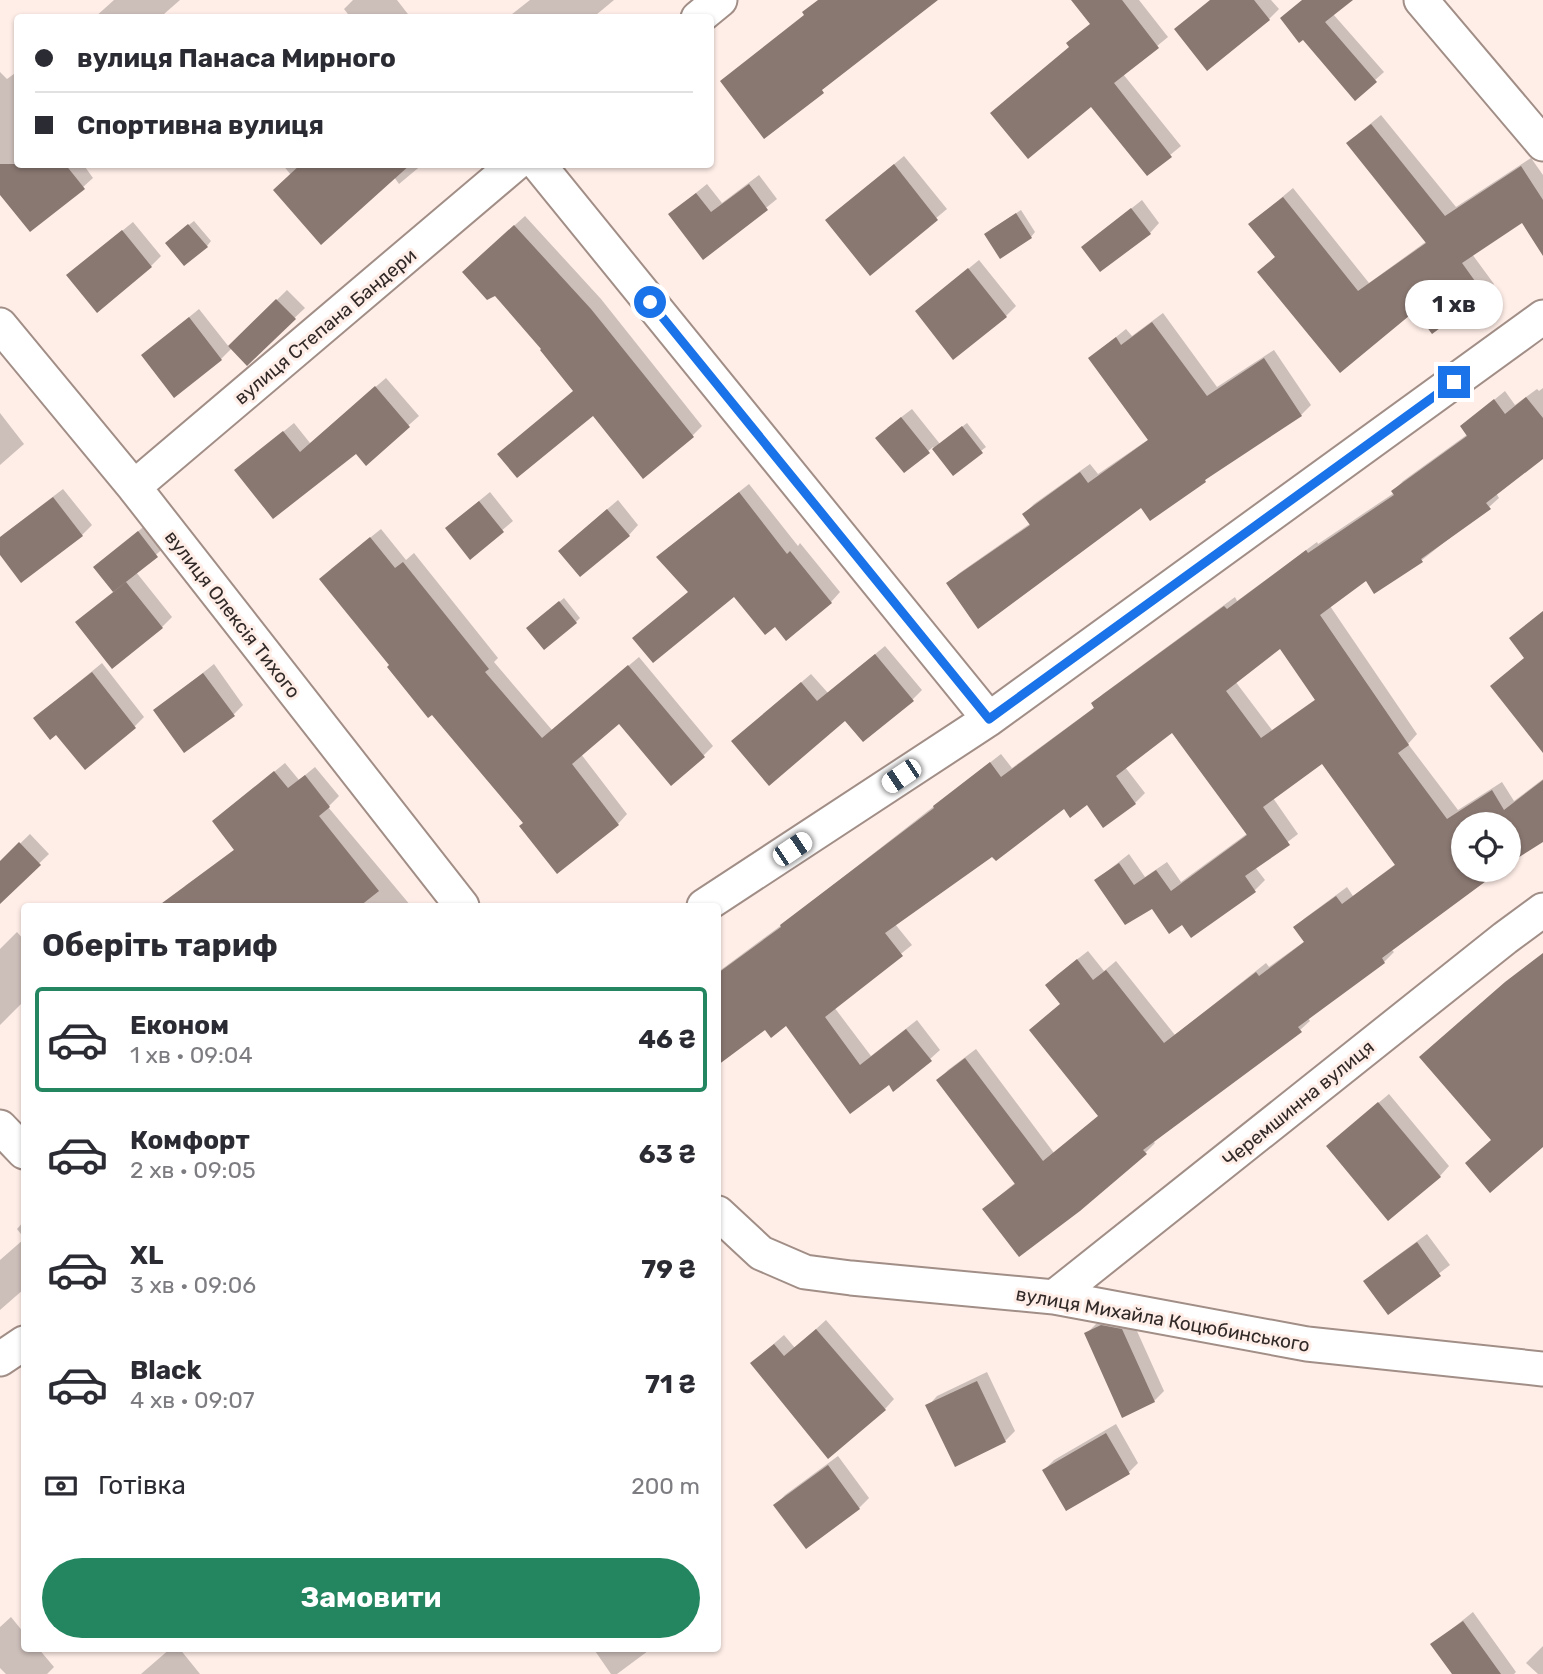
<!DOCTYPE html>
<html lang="uk">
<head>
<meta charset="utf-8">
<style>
	:root { --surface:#fff; --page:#f2f2f3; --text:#2b2b33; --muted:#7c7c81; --line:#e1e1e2; --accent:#238660 }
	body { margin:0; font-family:Rubik,sans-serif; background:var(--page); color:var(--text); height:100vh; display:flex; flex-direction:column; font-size:26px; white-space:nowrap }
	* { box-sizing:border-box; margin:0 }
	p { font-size:23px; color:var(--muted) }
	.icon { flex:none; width:38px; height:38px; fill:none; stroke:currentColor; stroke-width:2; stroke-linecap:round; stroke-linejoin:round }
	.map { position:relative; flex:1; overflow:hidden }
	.drawer { position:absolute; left:21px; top:903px; width:700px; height:749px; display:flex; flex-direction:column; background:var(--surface); border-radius:7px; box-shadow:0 2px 5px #0004 }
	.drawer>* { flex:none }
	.banner { position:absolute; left:14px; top:14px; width:700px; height:154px; border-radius:7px; box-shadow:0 2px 5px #0004; display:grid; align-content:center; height:154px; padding:0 21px; background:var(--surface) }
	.tools { position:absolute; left:1451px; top:812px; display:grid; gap:14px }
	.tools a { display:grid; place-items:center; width:70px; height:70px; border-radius:50%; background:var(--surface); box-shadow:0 2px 5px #0004; font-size:35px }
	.end { position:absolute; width:32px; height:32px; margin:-16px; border:9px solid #1a73e8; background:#fff; box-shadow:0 0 0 4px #fff }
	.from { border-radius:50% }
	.bubble { position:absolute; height:49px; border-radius:24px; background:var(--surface); box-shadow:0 2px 5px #0004; font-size:23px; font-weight:700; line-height:49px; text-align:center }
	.car { position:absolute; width:21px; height:42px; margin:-21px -10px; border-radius:9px; box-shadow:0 0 5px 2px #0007; background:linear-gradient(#fff 24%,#345 0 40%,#fff 0 76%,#345 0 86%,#fff 0) }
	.banner b { display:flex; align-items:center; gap:24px; height:66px; font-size:26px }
	.banner b+b { border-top:2px solid var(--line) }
	.banner i { width:18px; height:18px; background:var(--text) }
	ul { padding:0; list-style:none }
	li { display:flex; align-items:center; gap:21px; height:105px; margin:0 14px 10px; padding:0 7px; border:4px solid transparent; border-radius:7px }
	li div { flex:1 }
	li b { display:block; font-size:26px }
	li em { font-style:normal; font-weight:700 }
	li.selected { border-color:var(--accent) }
	li>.icon { width:63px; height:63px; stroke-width:1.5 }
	h2 { padding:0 21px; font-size:32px; line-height:84px }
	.pay { display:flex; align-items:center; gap:18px; height:77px; padding:0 21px; font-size:26px }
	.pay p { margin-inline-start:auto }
	.action { display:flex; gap:14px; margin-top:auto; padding:14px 21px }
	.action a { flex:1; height:80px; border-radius:42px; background:var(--accent); color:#fff; font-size:28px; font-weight:700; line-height:80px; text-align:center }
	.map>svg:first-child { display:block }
	.shadow { fill:#0003; fill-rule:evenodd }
	.building { fill:#897771; fill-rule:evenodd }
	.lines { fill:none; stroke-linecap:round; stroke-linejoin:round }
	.minor-casing { stroke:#a18e87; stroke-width:37 }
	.minor { stroke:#fff; stroke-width:33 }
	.route { stroke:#1a73e8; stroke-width:9 }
	.labels { text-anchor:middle; stroke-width:6; stroke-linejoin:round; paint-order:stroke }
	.street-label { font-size:19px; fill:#322a28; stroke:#ffeee8 }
</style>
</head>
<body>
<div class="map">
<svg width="1543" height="1674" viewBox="0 0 1543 1674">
	<rect width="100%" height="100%" fill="#ffeee8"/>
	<path class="shadow" d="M114,0h66l-16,14 3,4h-73z
		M353,0h44l14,18h-60l-7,-9z
		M530,0h84l-18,15 2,3h-91z
		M1073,0h66l29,37 -45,37 58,72 -34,28 -55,-70 -22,-58 22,-23z
		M1210,0h61l8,9 -10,10z
		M1303,0h47l-17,14 51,58 -29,26z
		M18,71v93h65l10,14 -10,9 -83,5v-120l7,7z
		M1381,115l75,92 75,-49 12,17v46h-21l-50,33 22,30 -10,10 -69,14 -156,-36 17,-16 -26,-32 43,-36 76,95 58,-42 -69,-107z
		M904,156l43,53 -77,64 -43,-53z
		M282,164h141l-24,20 -5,-7 -103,-2z
		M759,175l18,24 -74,59 -22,-53 26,-21 15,19z
		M1142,200l17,23 -9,10 -67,14z
		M1021,210l14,22 -4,5 -41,-7z
		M525,216l76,83 101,127 -10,10 -117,-46 -101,-128z
		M194,221l17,20 -4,5 -35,-8z
		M133,222l28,34 -10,10h-72z
		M979,260l37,46 -10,10 -89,-5z
		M287,290l18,18 -58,55 -15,-15 -11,11 -78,-4 56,-46 30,38z
		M1163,313l54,74 57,-37 37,55 -10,10 -86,56 -10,9 -256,104 9,-10 73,-51 -7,-9 10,-10 56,-40 8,10 51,-35 -59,-81 36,-29 6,7z
		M386,378l33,38 -53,47 -10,-12 -120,19 58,-47 16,20z
		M1543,388v69l-47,36 3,5 -10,9 -67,53 -56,19 -36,27 87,128 -9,10 50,66 44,-28 12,19 29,-22v61l-35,-16h-45v46h34l-106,79 3,3 -10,10 -76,56 2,3 -10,9 -147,111 2,2 -10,10 -161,56 32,-27 -77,-102 9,-10 28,-21 78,104 46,-38 -38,-112 -15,-18 10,-10 31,-24 16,20 12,-10 59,74 91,-72 3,4 36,-26 -10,-14 10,-9 42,-31 6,9 44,-33 -75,-102 -49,37 25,36 -43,33 10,13 -10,10 -64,45 -9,-13 -86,-42 33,-26 16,23 22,-15 14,20 67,-49 -75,-102 -48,36 20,26 -10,10 -31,22 -17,-22 -23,4 -71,47 -98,70 17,21 -78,62 37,49 46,-36 23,30 -10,9 -41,24 -102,-59 -21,4 -48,34v-90l65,-48 218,-170 11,14 83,-61 -2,-3 10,-10 132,-97 2,4 80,-59 1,2 76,-51 -1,-2 10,-10 65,-47 -6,-8 43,-35 10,14 22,-16 2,2zM1281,646l35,53 -44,31 -37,-49z
		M912,409l28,35 27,-21 19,24 -33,26 -20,-26 -29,24 -17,-43z
		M0,413l24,31 -24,21z
		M749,484l49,62 2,-3 40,49 -9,10 -56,22 -107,-76z
		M63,489l29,36 -10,10 -82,17v-14l4,-4z
		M490,492l23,29 -42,36 -14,-38z
		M618,500l20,25 -9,10 -59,6z
		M148,523l18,23 -30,26 36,45 -10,10 -47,-36 -19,-24z
		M381,529l25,31 8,-7 84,105 -4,4 58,68 87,-73 74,89 -10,10 -83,-34 -39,32 46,60 -9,10 -93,-1 -134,-158 -60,-96z
		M564,598l16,20 -4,4 -43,2z
		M885,646l37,44 -10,10 -66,18 -103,14 68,-58 17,19z
		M102,663l42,54 -10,10 -99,-9z
		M214,664l29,41 -9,9 -79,-3z
		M285,763l14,17 16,-13 24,29 -11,11 83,99h-230l4,-20 50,-37 -11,-37z
		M30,834l19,20 -49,47v-38z
		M17,932l7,8v61l-24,24v-76z
		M1389,1094l60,72 -9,10 -102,-39z
		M24,1221v17l-7,-9z
		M1427,1234l23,31 -62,48 -23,-31 10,-10z
		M24,1239v50l-24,21v-50z
		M1112,1316l20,4 32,71 -10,10 -68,-67 10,-10z
		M826,1320l68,79 -9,10 -123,-55 22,-19 11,13z
		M987,1372l28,59 -10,10 -77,-35 9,-10z
		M1116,1424l22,39 -9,9 -85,-2 10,-10z
		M838,1456l31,42 -10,10 -53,38 -30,-41 9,-10z
		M1473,1612l43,60 -2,2h-60l-21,-30z
		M11,1617l13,16v15h14l16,19 -7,7h-41l-6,-6v-41z
		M1543,1646v28h-5l-12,-11z
		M171,1648h8l21,26h-59z
		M593,1648h59l-35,26h-6z"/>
	<path class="building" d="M818,0h120l-116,90 2,3 -60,46 -44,-58 84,-66 -2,-3z
		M1071,0h51l37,48 -45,35 58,74 -25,19 -56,-69 -63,52 -38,-46 79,-66 -3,-4 24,-19z
		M1210,0h44l16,20 -63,51 -33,-42z
		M1302,0h51l-28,22 52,60 -22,19 -52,-61 -4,3 -19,-25z
		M1371,124l74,92 76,-50 22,34v56l-21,-33 -60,40 23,32 -53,39 -17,-23 -75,62 -83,-101 18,-15 -27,-33 35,-27 75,94 68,-48 -80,-100z
		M0,164h65l20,25 -55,43 -30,-37z
		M301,164h110l-90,81 -48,-55z
		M894,164l44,56 -68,56 -45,-56z
		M749,184l19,26 -65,50 -35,-46 28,-21 15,19z
		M1131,208l20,26 -51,38 -19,-25z
		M1016,213l16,25 -32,21 -16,-25z
		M188,224l20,23 -24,19 -19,-23z
		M514,225l77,84 103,128 -51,42 -50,-63 -76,62 -20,-24 76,-63 -33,-41 1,-1 -46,-53 -8,4 -25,-28z
		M122,230l30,37 -55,46 -31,-38z
		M968,268l39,49 -54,43 -38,-49z
		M276,299l20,20 -49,47 -19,-20z
		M189,317l33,43 -48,38 -33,-43z
		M1152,322l55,74 57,-38 38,58 -97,64 1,2 -56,39 -9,-13 -163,121 -32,-46 84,-58 -8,-11 58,-42 8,11 60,-43 -60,-82 28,-21 5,8z
		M375,386l35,41 -44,39 -10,-12 -83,65 -39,-49 49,-39 17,21z
		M1526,397l17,21v41l-57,44 5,6 -70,50 2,3 -49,32 -8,-13 -46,34 89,130 -11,8 49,66 45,-29 12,20 39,-30v62l-35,22v-40h-45v46h38l-119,88 3,5 -87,64 4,5 -159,118 4,4 -67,57 -61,46 -37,-48 33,-25 -79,-104 29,-22 78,103 55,-45 -69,-86 31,-26 -15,-19 32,-26 16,21 13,-10 58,73 92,-71 3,4 45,-34 -11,-15 43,-31 6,8 53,-39 -73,-101 -59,43 27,38 -45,31 11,16 -65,46 -9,-13 -13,9 -17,-25 -27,16 -31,-45 25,-17 15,22 22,-15 15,21 76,-56 -75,-102 -56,43 20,28 -33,24 -16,-23 -17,13 -6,-9 -68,52 -4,-4 -107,76 18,23 -78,61 35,48 46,-36 26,32 -39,31 -4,-7 -39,29 -64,-88 -15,12 -6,-8 -47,35v-92l63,-46 -1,-2 154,-117 -1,-2 57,-44 11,15 93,-69 -3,-5 133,-97 3,3 79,-59 2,3 86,-58 -3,-4 76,-55 -7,-10 34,-27 11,15zM1280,649l35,51 -54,38 -35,-47z
		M901,417l29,36 -26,20 -29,-35z
		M962,426l21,27 -30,23 -21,-27z
		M739,492l48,62 3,-3 42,52 -46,38 -11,-14 -10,8 -31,-38 -81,66 -21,-25 56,-46 -32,-35z
		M53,497l30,39 -62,47 -21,-28v-18z
		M479,501l25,31 -34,28 -25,-32z
		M607,509l23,27 -50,41 -22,-26z
		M138,531l20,26 -45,35 -20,-25z
		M370,537l25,31 8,-6 86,107 -4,3 57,66 86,-73 77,92 -34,29 -52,-62 -47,40 47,61 -62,49 -38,-48 4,-3 -91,-108 -4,3 -41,-51 2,-2 -70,-86z
		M126,582l37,46 -51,41 -37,-47z
		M559,601l18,22 -33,27 -18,-22z
		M1543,611v142l-53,-67 34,-28 -15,-20z
		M875,654l39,47 -51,41 -18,-21 -76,65 -38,-45 70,-59 16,19z
		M92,672l44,56 -51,42 -29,-35 -6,5 -17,-22z
		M203,673l32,43 -51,37 -31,-43z
		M274,771l14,17 17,-13 25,32 -11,9 60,75 -19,15h-202l76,-56 -22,-29z
		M19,842l22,23 -41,39v-43z
		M1543,953v194l-53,46 -25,-30 26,-23 -72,-83 86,-75z
		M1378,1102l63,75 -53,44 -62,-75z
		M1417,1242l24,34 -53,39 -25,-34z
		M1101,1325l21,4 33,73 -33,16 -38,-85z
		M816,1329l70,81 -58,49 -78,-96 24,-19 10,12z
		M977,1381l29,61 -51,25 -30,-62z
		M1106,1433l24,41 -64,37 -24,-41z
		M828,1465l32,44 -54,40 -33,-44z
		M1463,1621l38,53h-49l-22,-30z"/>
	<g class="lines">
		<g class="minor-casing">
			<path id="minor" d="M1421,0l122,144
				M698,18l22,-18
				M538,164l451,555
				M0,325l134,162 328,419
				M134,487l381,-323
				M704,906l285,-187 554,-402
				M0,1127l24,25
				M718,1213l43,40 44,19 46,6 203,19 253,47 236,25
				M1054,1297l451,-359 38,-28
				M0,1359l24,-16"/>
		</g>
		<use href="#minor" class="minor"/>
	</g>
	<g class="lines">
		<path class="route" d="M650,302l339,417 465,-337"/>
	</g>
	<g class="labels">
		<g class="street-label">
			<text transform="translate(325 326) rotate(-40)" y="7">вулиця Степана Бандери</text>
			<text transform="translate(233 614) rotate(52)" y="7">вулиця Олексія Тихого</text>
			<text transform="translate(1298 1103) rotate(-39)" y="7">Черемшинна вулиця</text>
			<text transform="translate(1163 1319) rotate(10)" y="7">вулиця Михайла Коцюбинського</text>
		</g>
	</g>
</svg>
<div class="tools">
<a><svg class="icon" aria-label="locate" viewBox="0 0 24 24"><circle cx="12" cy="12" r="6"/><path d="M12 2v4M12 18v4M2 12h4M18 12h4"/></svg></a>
</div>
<i class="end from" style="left:650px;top:302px"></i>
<i class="end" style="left:1454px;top:382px"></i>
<div class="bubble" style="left:1405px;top:280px;width:98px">1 хв</div>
<i class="car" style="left:901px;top:776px;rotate:236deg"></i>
<i class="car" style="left:792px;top:849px;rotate:56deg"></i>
<div class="banner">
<b><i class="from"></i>вулиця Панаса Мирного</b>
<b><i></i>Спортивна вулиця</b>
</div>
<section class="drawer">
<h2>Оберіть тариф</h2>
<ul>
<li class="selected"><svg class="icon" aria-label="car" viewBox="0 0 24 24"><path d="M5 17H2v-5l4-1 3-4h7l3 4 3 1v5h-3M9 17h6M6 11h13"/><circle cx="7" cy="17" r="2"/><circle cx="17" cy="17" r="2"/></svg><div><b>Економ</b><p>1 хв · 09:04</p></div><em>46 ₴</em></li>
<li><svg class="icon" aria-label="car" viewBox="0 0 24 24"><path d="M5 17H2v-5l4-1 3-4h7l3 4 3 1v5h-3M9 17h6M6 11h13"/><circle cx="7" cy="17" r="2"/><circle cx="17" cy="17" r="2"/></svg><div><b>Комфорт</b><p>2 хв · 09:05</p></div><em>63 ₴</em></li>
<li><svg class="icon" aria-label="car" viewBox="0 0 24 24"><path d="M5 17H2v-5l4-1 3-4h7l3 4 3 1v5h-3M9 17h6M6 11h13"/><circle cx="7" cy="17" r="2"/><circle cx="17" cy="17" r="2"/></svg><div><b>XL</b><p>3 хв · 09:06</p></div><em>79 ₴</em></li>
<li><svg class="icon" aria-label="car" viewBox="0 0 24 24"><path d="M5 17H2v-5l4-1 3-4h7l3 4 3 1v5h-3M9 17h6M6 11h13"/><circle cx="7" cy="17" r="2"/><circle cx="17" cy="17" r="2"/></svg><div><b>Black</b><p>4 хв · 09:07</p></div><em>71 ₴</em></li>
</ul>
<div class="pay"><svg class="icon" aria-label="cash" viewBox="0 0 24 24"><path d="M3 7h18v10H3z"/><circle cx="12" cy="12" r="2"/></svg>Готівка<p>200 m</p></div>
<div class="action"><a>Замовити</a></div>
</section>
</div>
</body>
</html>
